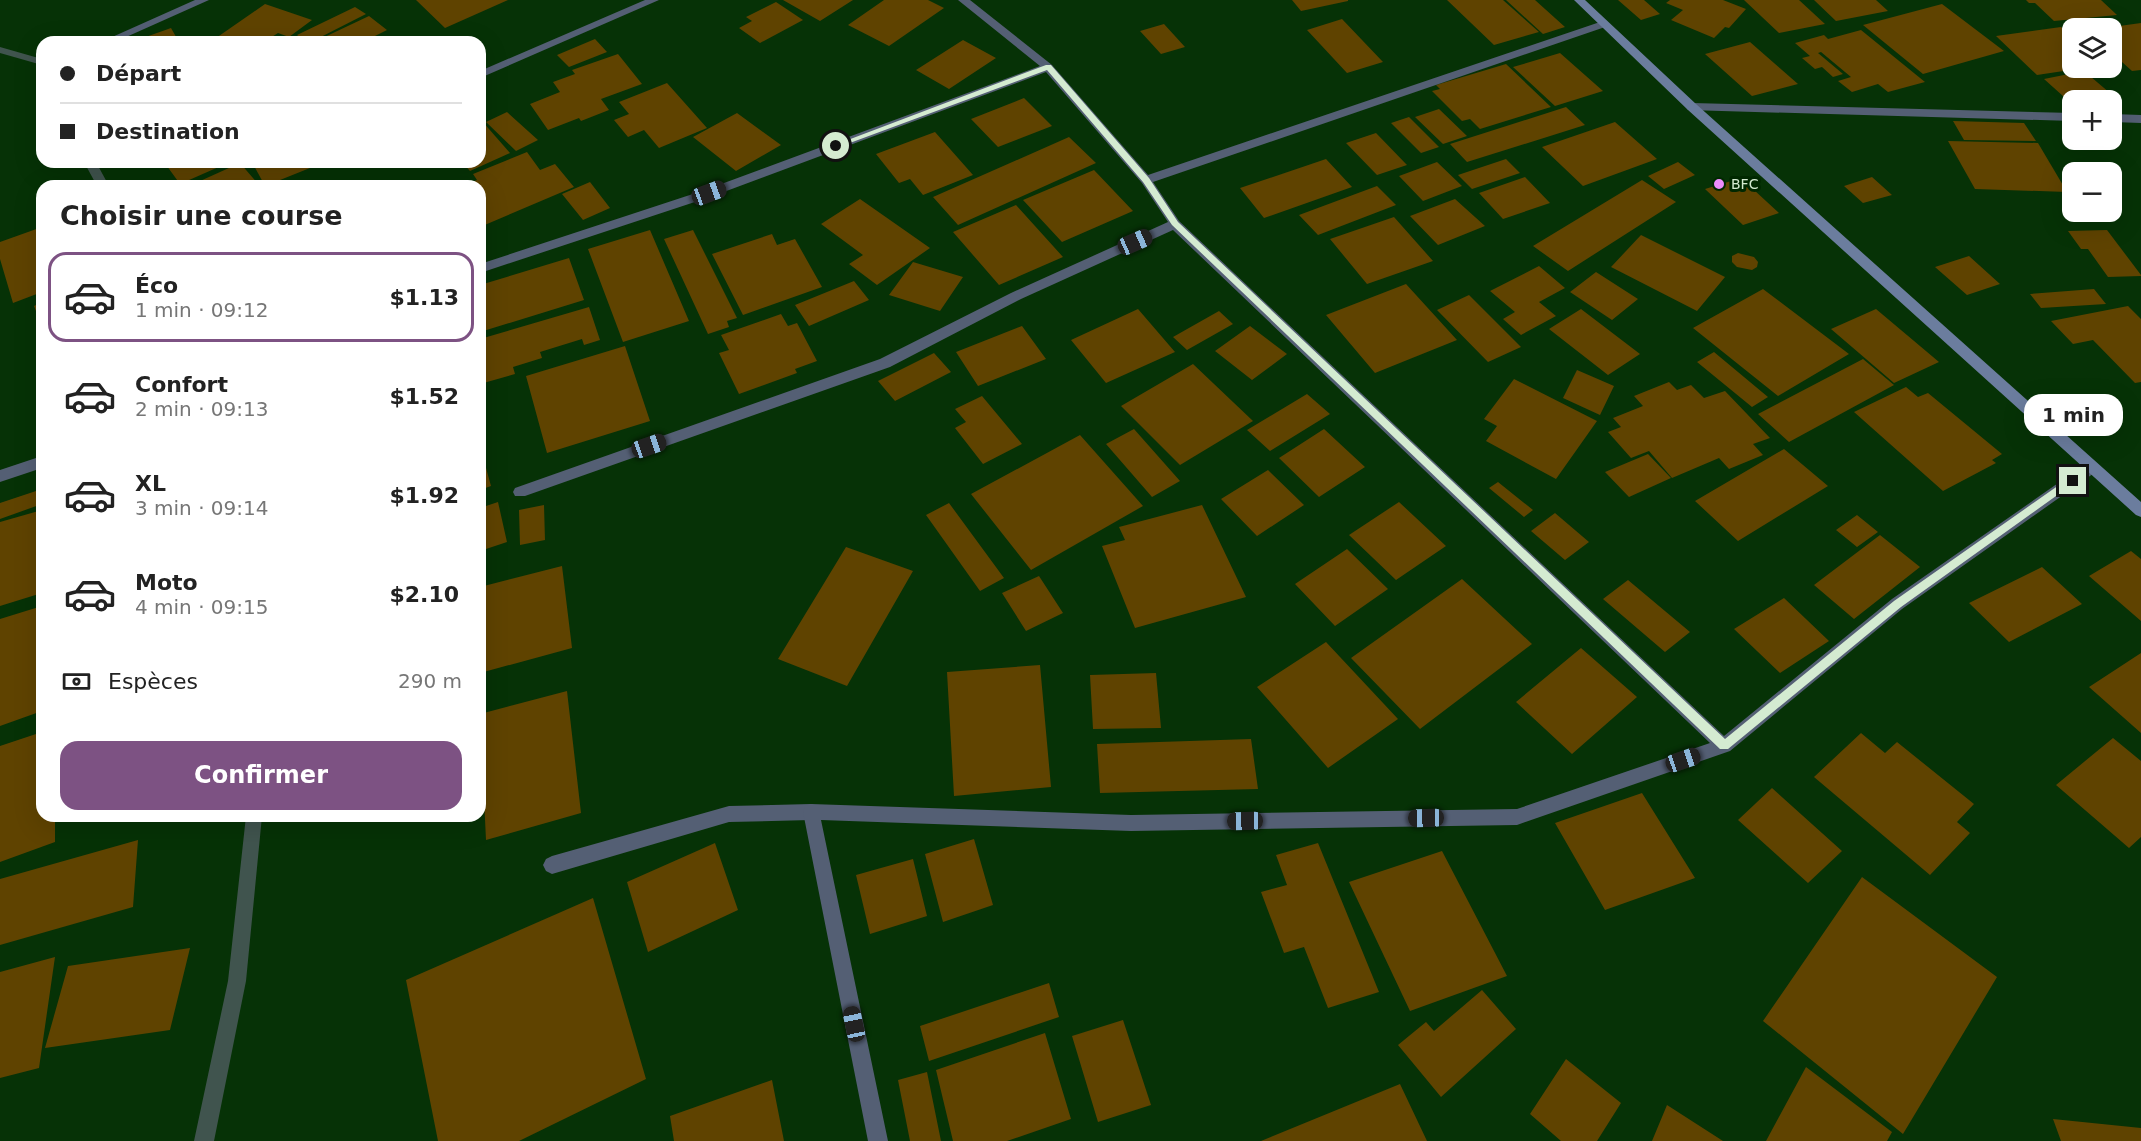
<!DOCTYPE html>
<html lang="fr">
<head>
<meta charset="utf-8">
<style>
	:root { --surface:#fff; --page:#f6f6f6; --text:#222; --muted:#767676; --line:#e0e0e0; --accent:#7d5283 }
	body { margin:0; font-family:"DejaVu Sans",sans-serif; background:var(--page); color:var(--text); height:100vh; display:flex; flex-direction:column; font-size:22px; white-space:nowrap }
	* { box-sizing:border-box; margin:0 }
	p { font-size:20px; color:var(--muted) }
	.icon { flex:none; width:33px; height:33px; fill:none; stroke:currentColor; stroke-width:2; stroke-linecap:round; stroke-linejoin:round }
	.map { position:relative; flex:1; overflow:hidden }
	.details { position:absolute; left:36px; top:180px; width:450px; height:642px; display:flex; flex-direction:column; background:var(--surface); border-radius:18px; box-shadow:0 6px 24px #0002 }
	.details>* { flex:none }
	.hud { position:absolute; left:36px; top:36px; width:450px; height:132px; border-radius:18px; box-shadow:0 6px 24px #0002; display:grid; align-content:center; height:132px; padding:0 24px; background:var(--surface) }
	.controls { position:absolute; left:2062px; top:18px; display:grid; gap:12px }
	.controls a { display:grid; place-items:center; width:60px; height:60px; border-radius:12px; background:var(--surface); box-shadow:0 6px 24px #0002; font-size:30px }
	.end { position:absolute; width:27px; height:27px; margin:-14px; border:8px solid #d4ebd1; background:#111; box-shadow:0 0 0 3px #111 }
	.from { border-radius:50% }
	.bubble { position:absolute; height:42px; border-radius:18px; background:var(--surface); box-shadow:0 6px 24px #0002; font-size:20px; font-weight:700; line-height:42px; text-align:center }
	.car { position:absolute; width:18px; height:36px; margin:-18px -9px; border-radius:8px; box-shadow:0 0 4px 2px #0007; background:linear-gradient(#222 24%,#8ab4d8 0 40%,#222 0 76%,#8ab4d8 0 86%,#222 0) }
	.hud b { display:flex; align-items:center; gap:21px; height:57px; font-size:22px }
	.hud b+b { border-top:2px solid var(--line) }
	.hud i { width:15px; height:15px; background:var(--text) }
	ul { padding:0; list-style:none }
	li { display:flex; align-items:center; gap:18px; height:90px; margin:0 12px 9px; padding:0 12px; border:3px solid transparent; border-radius:18px }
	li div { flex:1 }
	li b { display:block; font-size:22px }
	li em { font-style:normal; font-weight:700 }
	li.selected { border-color:var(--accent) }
	li>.icon { width:54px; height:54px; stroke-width:1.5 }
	h2 { padding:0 24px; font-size:27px; line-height:72px }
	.pay { display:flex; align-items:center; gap:15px; height:66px; padding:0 24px; font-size:22px }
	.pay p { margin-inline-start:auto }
	.action { display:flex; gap:12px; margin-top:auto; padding:12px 24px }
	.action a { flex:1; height:69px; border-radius:18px; background:var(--accent); color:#fff; font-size:24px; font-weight:700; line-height:69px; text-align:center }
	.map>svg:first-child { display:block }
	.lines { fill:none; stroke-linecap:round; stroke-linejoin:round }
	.stream { fill:#40544e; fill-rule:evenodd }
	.building { fill:#5f4300 }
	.lane { fill:#545f74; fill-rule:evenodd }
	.street { fill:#545f74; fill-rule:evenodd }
	.secondary { fill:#6b7d9e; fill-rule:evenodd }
	.route { fill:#d4ebd1 }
	.poi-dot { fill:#ed8cfa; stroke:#002800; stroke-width:2 }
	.labels { text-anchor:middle; stroke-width:6; stroke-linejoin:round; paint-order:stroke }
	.far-poi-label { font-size:14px; fill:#d4ebd1; stroke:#002800; text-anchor:start }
</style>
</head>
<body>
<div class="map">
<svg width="2141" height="1141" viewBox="0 0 2141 1141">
	<rect width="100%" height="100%" fill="#063206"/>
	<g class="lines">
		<path class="stream" d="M0,47l42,12v6l-42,-12z
			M84,162h12l13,24h-12z
			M246,816h16l-16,165 -32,160h-20l34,-160z"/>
	</g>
	<path class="building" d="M416,0h92l-63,28z
		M783,0h70l-33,21z
		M884,0h44l16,8 -55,38 -41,-21z
		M1292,0h56v1l-47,10z
		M1447,0h56l36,32 -45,13z
		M1506,0h29l30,27 -22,7z
		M1618,0h26l16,14 -19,6z
		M1670,0h53l23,9 -17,19 -4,-1 -11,11 -43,-18 12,-10 -17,-7z
		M1744,0h55l26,24 -46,9z
		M1814,0h62l12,11 -52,10z
		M2026,0h75l16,15 -63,6 -19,-18h-6z
		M776,2l27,18 -43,23 -21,-15 13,-7 -6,-4z
		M265,4l47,16 -23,17 -11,-4 -14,9h-37l-11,-4z
		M1942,4l62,47 -81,23 -60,-49z
		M355,7l11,7 -55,28h-6l-8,-7z
		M369,16l18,14 -24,12h-49z
		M1342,19l41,43 -36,11 -40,-43z
		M2141,23v47l-9,1 -20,-18v-26z
		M1164,24l21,23 -24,7 -21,-23z
		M2061,27l12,11v30l4,1 -40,6 -41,-39z
		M171,28l8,14h-37l-2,-3z
		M1861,30l64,52 -37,10 -10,-8 -26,8 -14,-11 13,-4 -30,-25 -3,1 25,21 -10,3 -11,-10 -7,2 -13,-11 8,-2 -15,-13 29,-8 4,4z
		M595,39l12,13 -38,15 -12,-12z
		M963,40l33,18 -47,31 -33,-19z
		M1750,42l48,42 -46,12 -47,-42z
		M1560,53l43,38 -48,15 -42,-39z
		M618,54l24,30 -41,15 8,11 -28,11 -2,-3 -31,12 -18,-26 30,-12 -7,-10 22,-8 -3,-4z
		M1506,64l45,43 -71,22 -10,-10 -8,2 -30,-30 8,-2 -4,-4z
		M2084,71l33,28 -44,1v5l-29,-26z
		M667,83l40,45 -48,20 -15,-18 -16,7 -14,-17 15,-6 -10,-12z
		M1024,98l28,28 -54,21 -27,-28z
		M1566,107l19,18 -118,37 -17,-18z
		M1439,109l28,27 -24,8 -28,-27z
		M507,112l31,28 -22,11 -30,-29z
		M737,113l44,32 -45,26 -43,-34z
		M1409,117l30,30 -18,6 -30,-30z
		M482,121l28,32 -40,18 -8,-9h18v-40z
		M1953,121l71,2 12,18 -72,-1z
		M1615,122l42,37 -74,27 -41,-39z
		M935,132l38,43 -50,20 -13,-16 -11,4 -23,-29z
		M1376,133l31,32 -30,10 -31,-32z
		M1069,137l27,26 -138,62 -25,-28z
		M1948,141l90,2 29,49 -92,-3z
		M527,152l13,18 15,-6 19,23 -94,40v-41h-17l14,-6 -4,-6z
		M1326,159l26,28 -88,31 -24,-30z
		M1506,159l14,14 -48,16 -14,-14z
		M164,162h66l-50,22z
		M252,162h60l3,4 -50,20z
		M1437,162l25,24 -39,15 -24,-25z
		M1678,162l17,13 -31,14 -16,-13z
		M240,163l20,23h-71z
		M1094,170l39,41 -71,31 -39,-42z
		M1525,177l25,26 -47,16 -24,-26z
		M1872,177l20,18 -29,8 -19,-17z
		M1741,178l38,35 -36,12 -38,-36z
		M1642,180l34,22 -108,69 -35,-25z
		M590,182l20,26 -27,12 -21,-26z
		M1377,186l19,19 -78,30 -19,-20z
		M860,199l70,49 -53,37 -28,-21 14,-9 -42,-31z
		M1455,199l30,27 -47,19 -28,-29z
		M1016,205l47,52 -64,28 -46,-53z
		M1394,217l39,44 -66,23 -37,-45z
		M42,227v65l-29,11 -13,-44v-17z
		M650,230l39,91 -66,21 -35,-93z
		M693,230l44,88 -10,3 2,6 -21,7 -44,-95z
		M2107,230l34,45v1l-33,1 -20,-28h-7l-13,-18z
		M772,234l5,11 18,-6 27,48 -79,28 -31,-61z
		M1641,235l84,42 -28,34 -86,-44z
		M1738,253l16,4 4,5 -1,5 -5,3 -15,-3 -5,-5v-6z
		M1969,256l31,28 -33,11 -32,-28z
		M569,258l15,42 -104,32v-47z
		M913,262l50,15 -23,34 -51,-16z
		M1539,266l26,22 -26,14 17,14 -35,19 -18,-16 12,-7 -25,-21z
		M1596,272l42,27 -26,21 -42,-28z
		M854,281l15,19 -60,26 -14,-21z
		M1406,284l51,56 -82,33 -49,-58z
		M1763,289l86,65 -71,42 -85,-68z
		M2094,289l12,15 -65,4 -11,-14z
		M1469,295l52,52 -33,15 -51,-52z
		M42,302v24l-8,-20z
		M2128,306l13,13v63l-6,1 -42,-43 -20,4 -22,-23z
		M589,307l11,33 -16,5 -2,-6 -42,13 2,6 -29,9 2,7 -35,10v-45z
		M1138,309l37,43 -69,31 -35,-43z
		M1581,309l59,45 -32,21 -59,-46z
		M1876,309l63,53 -45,21 -63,-54z
		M1219,311l14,13 -46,26 -14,-13z
		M781,314l7,12 9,-3 20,38 -22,8 2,4 -58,21 -20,-41 10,-3 -8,-15z
		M1022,326l24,33 -68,27 -22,-34z
		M1250,326l37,28 -35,26 -37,-29z
		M625,346l25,75 -103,32 -21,-77z
		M1714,352l54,45 -16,10 -55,-45z
		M934,353l17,19 -56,29 -17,-20z
		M1863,359l31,26 -105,57 -31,-28z
		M1193,364l60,57 -73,44 -59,-59z
		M1577,370l37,16 -14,29 -37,-17z
		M1514,379l83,42 -41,58 -70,-38 11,-15 -13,-7z
		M1669,382l8,8 14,-5 13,13 21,-7 45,47 -17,6 10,11 -34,14 -10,-11 -47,20 -23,-27 -18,7 -23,-26 13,-5 -8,-9 30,-12 -9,-10z
		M1906,387l12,10 10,-4 74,61 -10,6 4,3 -53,28 -89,-79z
		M1307,394l23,20 -60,37 -23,-21z
		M982,396l40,48 -39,20 -28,-36 11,-6 -11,-13z
		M1134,429l46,52 -28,16 -46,-53z
		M1324,429l41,38 -46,30 -40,-39z
		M1080,435l63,71 -112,64 -60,-76z
		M480,446l11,40 -11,4z
		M1784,449l44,37 -90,55 -43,-40z
		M1648,454l23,24 -42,19 -24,-25z
		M1268,470l36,35 -47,31 -36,-37z
		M1498,482l35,28 -9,7 -35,-29z
		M42,489v15l-42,15v-16z
		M498,502l9,40 -27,9v-43z
		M1399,502l47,44 -50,34 -47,-45z
		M949,503l55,75 -24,13 -54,-76z
		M544,505l1,35 -25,5 -1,-35z
		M1202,505l44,92 -111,31 -33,-82 23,-6 -6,-13z
		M42,510v83l-42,13v-84z
		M1555,513l34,29 -24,18 -34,-29z
		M1857,515l21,17 -21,15 -21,-17z
		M1880,535l40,32 -66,52 -40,-34z
		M846,547l67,24 -66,115 -69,-27z
		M1347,549l41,40 -53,37 -40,-42z
		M2131,551l10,8v62l-52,-45z
		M562,566l10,82 -92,25v-86z
		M2042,567l40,37 -73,38 -40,-39z
		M1039,576l24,37 -37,18 -24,-38z
		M1462,579l70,65 -112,85 -69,-71z
		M1628,580l62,52 -25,20 -62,-53z
		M1784,598l45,43 -49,32 -46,-44z
		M42,606v105l-42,15v-107z
		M1326,642l72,77 -70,49 -71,-81z
		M1581,648l56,49 -65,57 -56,-52z
		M2141,653v80l-52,-46z
		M1040,665l11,122 -97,9 -7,-124z
		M1156,673l5,55 -68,1 -3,-54z
		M567,691l14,122 -95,27 -6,-126z
		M42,732v84h13v26l-55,20v-116z
		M1861,733l24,20 12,-11 77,62 -17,18 13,11 -40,42 -116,-98z
		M2113,738l28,23v76l-12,11 -73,-63z
		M1251,739l7,50 -158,4 -3,-49z
		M1772,788l70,63 -34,32 -70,-63z
		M1642,793l53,85 -90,32 -50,-87z
		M974,839l19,66 -50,17 -18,-68z
		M138,840l-5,67 -133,38v-66z
		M715,843l23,67 -90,42 -21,-70z
		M1318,843l61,149 -51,16 -24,-61 -20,6 -23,-61 26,-7 -11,-30z
		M1442,851l65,125 -97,35 -61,-129z
		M913,859l14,57 -57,18 -14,-59z
		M1862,877l135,100 -94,157 -140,-113z
		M593,898l53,181 -127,62h-81l-32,-161z
		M190,948l-20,82 -125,18 23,-82z
		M55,957l-16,111 -39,10v-106z
		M1049,983l10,34 -130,44 -9,-35z
		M1482,990l34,39 -75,68 -43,-52 28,-23 8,9z
		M1123,1020l28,85 -53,17 -26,-86z
		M1045,1033l26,86 -64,22h-54l-17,-71z
		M1566,1059l55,44 -24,38h-36l-31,-27z
		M1806,1067l86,65 -5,9h-121z
		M927,1072l14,69h-31l-12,-61z
		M772,1080l12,61h-110l-4,-25z
		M1400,1084l27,57h-166z
		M1667,1105l56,36h-71z
		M2053,1119l88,9v13h-80z"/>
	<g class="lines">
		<path class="lane" d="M811,804l6,2 2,6 -2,6 -6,2 -82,2 -177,52 -6,-3 -3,-6 3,-6 6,-3 177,-50z"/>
		<path class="street" d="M195,0h14l-94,42h-14z
			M645,0h14l-179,78v-7z
			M958,0h12l82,65 96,110 452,-153h8v4l-455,156 26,39 545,515 168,-137 195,-136h10l2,4 -2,4 -195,138 -172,142 -213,74 -386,6 -310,-11 67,321h-20l-65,-329 2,-6 6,-2 320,11 386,-6 193,-66 -537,-513 -152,69 -131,68 -365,129h-10l-2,-4 2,-4 365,-129 131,-66 157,-71 -26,-39 -96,-111 -333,124 -233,77v-9l225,-74 335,-124z
			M1692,103l381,10v8l-385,-11 -2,-3z
			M2112,114l29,1v8l-29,-1z
			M42,456v12l-42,14v-12z"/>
		<path class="secondary" d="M1574,0h11l111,104 445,398v15l-5,-2 -448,-405z"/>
	</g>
	<path class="route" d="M1046,65h5l98,113 29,44 547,517 169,-138 175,-123h7l1,3 -176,126 -173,142h-8l-548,-524 -29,-43 -96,-112 -208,77 -7,-1z"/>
	<circle class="poi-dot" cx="1719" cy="184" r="6"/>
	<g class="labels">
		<g class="far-poi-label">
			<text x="1731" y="189">BFC</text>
		</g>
	</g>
</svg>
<div class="controls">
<a><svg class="icon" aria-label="layers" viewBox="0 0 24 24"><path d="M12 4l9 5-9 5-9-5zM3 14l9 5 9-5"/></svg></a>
<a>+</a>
<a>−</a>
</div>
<i class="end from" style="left:836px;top:146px"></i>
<i class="end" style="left:2073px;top:481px"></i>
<div class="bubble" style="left:2024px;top:394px;width:99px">1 min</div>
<i class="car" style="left:709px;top:193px;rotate:70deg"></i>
<i class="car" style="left:1135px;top:242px;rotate:66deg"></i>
<i class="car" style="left:649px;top:446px;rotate:71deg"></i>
<i class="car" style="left:1683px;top:760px;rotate:71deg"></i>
<i class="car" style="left:1426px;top:818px;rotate:269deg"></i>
<i class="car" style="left:1245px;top:821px;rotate:269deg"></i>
<i class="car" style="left:854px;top:1024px;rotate:348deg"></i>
<div class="hud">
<b><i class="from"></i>Départ</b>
<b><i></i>Destination</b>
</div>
<section class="details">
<h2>Choisir une course</h2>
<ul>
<li class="selected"><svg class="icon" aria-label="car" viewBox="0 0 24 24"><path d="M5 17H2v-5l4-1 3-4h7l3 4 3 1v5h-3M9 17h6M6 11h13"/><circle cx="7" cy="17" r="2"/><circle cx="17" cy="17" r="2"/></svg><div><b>Éco</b><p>1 min · 09:12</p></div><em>$1.13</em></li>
<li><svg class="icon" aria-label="car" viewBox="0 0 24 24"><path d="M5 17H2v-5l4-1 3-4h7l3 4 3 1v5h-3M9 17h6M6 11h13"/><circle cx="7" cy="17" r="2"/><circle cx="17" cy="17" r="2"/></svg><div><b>Confort</b><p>2 min · 09:13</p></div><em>$1.52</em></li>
<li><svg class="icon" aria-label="car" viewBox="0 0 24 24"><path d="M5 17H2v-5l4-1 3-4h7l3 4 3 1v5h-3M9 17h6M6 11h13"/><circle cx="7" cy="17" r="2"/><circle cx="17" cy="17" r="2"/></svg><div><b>XL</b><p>3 min · 09:14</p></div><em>$1.92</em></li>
<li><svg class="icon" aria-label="car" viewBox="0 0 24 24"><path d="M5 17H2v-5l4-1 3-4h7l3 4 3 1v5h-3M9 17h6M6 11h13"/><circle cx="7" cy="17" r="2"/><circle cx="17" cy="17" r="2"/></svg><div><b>Moto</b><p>4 min · 09:15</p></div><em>$2.10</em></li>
</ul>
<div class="pay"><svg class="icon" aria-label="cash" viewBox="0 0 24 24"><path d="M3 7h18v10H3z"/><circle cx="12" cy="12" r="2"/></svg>Espèces<p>290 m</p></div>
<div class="action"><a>Confirmer</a></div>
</section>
</div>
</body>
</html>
